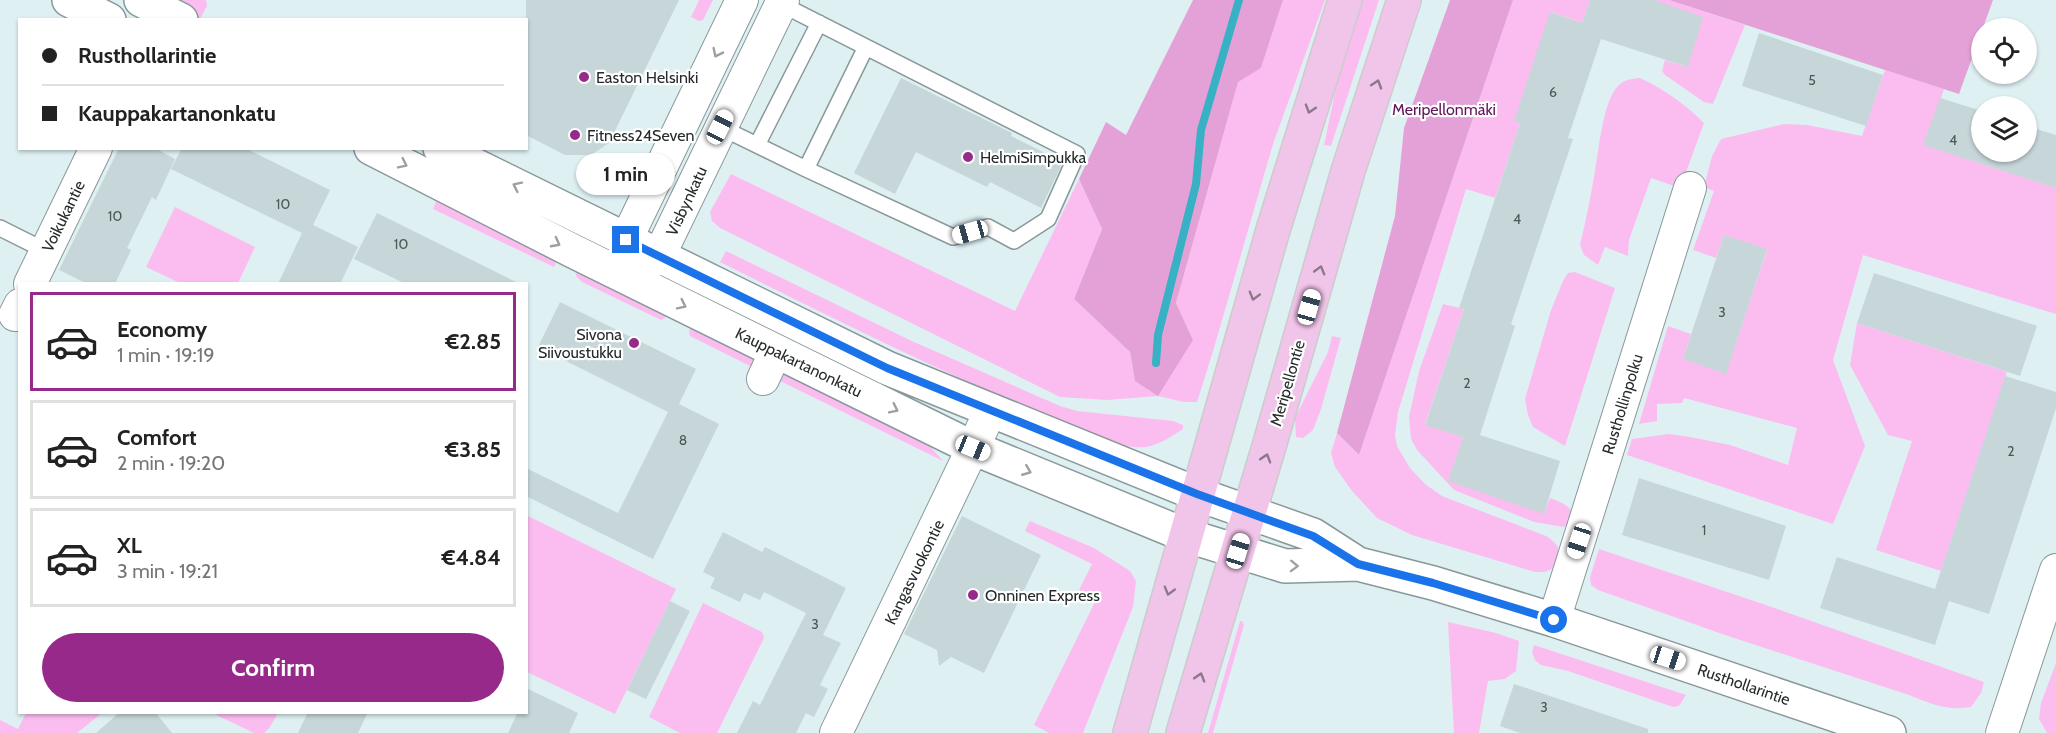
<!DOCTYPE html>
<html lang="en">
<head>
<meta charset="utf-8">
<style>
	:root { --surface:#fff; --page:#f6f6f6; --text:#222; --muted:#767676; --line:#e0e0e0; --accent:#96298a }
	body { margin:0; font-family:Cabin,sans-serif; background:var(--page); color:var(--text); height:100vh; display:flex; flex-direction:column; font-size:22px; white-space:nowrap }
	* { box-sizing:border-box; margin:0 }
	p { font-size:20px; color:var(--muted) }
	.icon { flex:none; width:33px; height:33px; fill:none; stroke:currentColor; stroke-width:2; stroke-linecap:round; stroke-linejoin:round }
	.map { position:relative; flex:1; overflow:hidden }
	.details { position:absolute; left:18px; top:282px; width:510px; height:432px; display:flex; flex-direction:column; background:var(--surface); border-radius:0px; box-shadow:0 2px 4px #0004 }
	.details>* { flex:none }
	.hud { position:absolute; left:18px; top:18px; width:510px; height:132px; border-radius:0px; box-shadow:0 2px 4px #0004; display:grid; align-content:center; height:132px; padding:0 24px; background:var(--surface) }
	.buttons { position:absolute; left:1971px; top:18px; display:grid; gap:12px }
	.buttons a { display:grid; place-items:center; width:66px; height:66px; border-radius:50%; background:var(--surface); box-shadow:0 2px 4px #0004; font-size:30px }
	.end { position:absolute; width:27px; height:27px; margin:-14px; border:8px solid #1a73e8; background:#fff; box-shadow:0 0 0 3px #fff }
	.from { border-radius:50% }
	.bubble { position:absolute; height:42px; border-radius:21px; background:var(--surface); box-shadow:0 2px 4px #0004; font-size:20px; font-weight:700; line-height:42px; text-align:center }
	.car { position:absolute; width:18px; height:36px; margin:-18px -9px; border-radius:8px; box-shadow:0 0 4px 2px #0007; background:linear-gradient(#fff 24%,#345 0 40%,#fff 0 76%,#345 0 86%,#fff 0) }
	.hud b { display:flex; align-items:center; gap:21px; height:57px; font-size:22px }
	.hud b+b { border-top:2px solid var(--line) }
	.hud i { width:15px; height:15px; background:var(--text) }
	ul { padding:10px 0 0; list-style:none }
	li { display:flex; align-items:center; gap:18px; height:99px; margin:0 12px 9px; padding:0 12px; border:3px solid var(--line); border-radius:0px }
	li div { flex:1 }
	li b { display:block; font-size:22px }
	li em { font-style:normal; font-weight:700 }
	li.on { border-color:var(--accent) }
	li>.icon { width:54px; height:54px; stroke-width:1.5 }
	.button { display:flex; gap:12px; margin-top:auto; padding:12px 24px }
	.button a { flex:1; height:69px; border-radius:36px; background:var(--accent); color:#fff; font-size:24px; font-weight:700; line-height:69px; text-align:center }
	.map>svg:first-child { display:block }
	.green { fill:#fbbdf0 }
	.forest { fill:#e4a1d8 }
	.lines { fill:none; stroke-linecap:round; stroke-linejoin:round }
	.stream { stroke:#37b1c3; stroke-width:8 }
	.building { fill:#c6d6d9 }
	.lane-casing { stroke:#89989b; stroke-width:18 }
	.street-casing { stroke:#89989b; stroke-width:34 }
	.secondary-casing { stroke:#89989b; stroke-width:36 }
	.primary-casing { stroke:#cbcccc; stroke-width:36 }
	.lane { stroke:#fff; stroke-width:15 }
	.street { stroke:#fff; stroke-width:32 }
	.secondary { stroke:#fff; stroke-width:33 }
	.primary { stroke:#f1c4e9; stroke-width:33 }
	.oneway { stroke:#9da0a0 }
	.oneway2 { stroke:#8b788a }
	.route { stroke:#1a73e8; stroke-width:8 }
	.poi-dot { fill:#96298a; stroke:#fff; stroke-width:2 }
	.labels { text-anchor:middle; stroke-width:4.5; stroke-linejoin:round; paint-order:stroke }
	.number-label { font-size:14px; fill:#4d5657 }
	.poi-label { font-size:16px; fill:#252b2c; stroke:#fff; text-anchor:start }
	.park-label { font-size:16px; fill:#63155a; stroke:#fff }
	.street-label { font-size:16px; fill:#252b2c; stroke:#fff }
</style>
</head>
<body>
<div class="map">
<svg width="2056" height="733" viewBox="0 0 2056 733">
	<rect width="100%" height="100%" fill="#dff0f3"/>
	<path class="green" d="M162,0h44l1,6 -7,13z
		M699,0h14l-10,20 -4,1 -8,-4z
		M1283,0h42l-52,144 -59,204 -17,54h-13l-26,-6 -51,4 -47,-3 -340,-169 -8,-7 -2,-9 21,-38 284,137 64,-132 23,50 -28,70 56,53 5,29 58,-41 -17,-37 62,-222 23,-13z
		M1358,0h21l-48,146 -7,-1 20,-95z
		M1513,0h77l-8,23 -31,-11 -31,111 -25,75 -29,-9 -68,223 -3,23 2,11 13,22 15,16 17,12 104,40c17,11 14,16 6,33l-7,3h-10l-123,-37 -35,-17 -25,-27 -17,-24 -4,-14 6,-20 22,22z
		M1654,0h15l76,25 -32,79 -9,-2 -39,-27 -3,-4 3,-11 23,7z
		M1885,70l59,19 -20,56 132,43v126l-193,-59 -30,105 32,86 -32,78 -206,-69 5,-16 37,-5 21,3 40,8 58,20 9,-37 -113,-30 -2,5 -25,1v17l-18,3 29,-98 23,8 -8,25 43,14 41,-123 -43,-15 -8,23 -23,-8 21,-59 -10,-4 8,-31 9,-17 63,-15 23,1 55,11z
		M1640,78c25,12 44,25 64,45l-23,63h-7l-23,-8 -22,62 -1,16 -23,-9 -7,18 -14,-10 -4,-10c6,-25 11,-50 15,-74 4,-22 8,-70 23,-85 7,-7 13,-7 22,-8z
		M437,199l121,59 -4,9 -121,-58z
		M175,207l80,40 -17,36h-58l-34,-16z
		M726,251l188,91 146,64 17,5 96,10 10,4v4c-11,7 -24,16 -37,18 -32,3 -74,-21 -104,-33 -110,-46 -216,-99 -322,-152z
		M575,266l93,44 -3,8 -4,2 -79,-38 -6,-6z
		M1575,272l40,16 -50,158 -32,-19 -5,-12 -3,-16 26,-89 12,-29 5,-8z
		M1443,304l21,5 -39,115 38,13 -14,43 95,33 6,-15c14,5 34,14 14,29l-30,-5 -80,-32 -37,-40 -6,-11 -2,-22 10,-46z
		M691,323l70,37 -5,9 -66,-33 -1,-4z
		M1857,323l150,49 -66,199 -65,-21 36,-109 -24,-6 -38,-70z
		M1332,336l9,2 -20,71 -8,21 -10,8 -7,-1 -1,-19 33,-66z
		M779,369l149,75 15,17 -169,-83z
		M526,515l150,74 -61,125 -88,-42z
		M1030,521l64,27 36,23 6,10 -3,26 -50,126h-34l-15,-8 62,-125 -17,-10 13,-26 -67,-33z
		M1599,549l161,54 224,79 -3,11 -10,14c-24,4 -40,-3 -62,-12l-184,-60 -127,-45 -7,-5 -1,-8z
		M703,603l59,29 2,6 -47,95h-37l-31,-16z
		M1240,621h2l2,4 -31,108h-5z
		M1448,622l48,11 23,8 -3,30 -11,8 -17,2 -9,52h-25z
		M1534,645l152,50 -7,11 -6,1 -105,-36 -27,-6 -6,-5 -3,-8z
		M2056,663v70h-9l-8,-14 2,-16z
		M26,713v-1l76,1 -25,20h-77v-13l18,9z
		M212,713l66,-1v1l-8,14 -6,6h-10z"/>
	<path class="forest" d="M1193,0h90l-22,68 -23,14 -62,221 17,37 -35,56 -23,-15 -5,-29 -56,-53 28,-70 -23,-50 27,-57 20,13z
		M1450,0h63l-154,455 -22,-22 58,-217 9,-88z
		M1669,0h324l-34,94z"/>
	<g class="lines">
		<path class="stream" d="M1156,363l2,-28 38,-151 5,-54 38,-130"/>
	</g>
	<path class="building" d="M526,0h153l-70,143 -18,12h-26l-39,-20z
		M1590,0h64l49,17 -15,50 -87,-28 -33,99 5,1 -62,185 4,2 -35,109 80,26 -16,53 -96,-33 15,-44 -38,-12 39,-116 -5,-1 61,-185 -6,-2 36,-109 32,11z
		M1759,33l124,42 -17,51 -124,-40z
		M901,78l111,55 -1,3 52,26 -22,46 -51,-26 -3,5 -71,-35 -21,42 -41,-21z
		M1940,98l42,13v41h44v-26l30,9v53l-133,-43z
		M119,148h36l20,11 -19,41 -4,-3 -25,51 4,2 -16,34h-27l-29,-14z
		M182,148h63l85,42 -17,35 45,22 -18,37h-62l24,-51 -131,-64z
		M377,213l109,54 34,17h-114l-52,-25z
		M1724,235l43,14 -41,125 -43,-15z
		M1874,273l163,53 -17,50 -163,-53z
		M560,302l136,67 -17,35 40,20 -66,135 -127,-63v-28l92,45 50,-101 -130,-65z
		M2005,376l51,16v16l-67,206 -40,-13 -14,44 -115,-37 17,-51 98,32z
		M1639,478l147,48 -17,54 -147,-45z
		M962,516l79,39 -57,118 -33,-16 -12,9 -2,-16 -33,-16z
		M723,532l39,20 3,-5 81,41 -23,47 18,8 -21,42 8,4 -14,28 -8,-4 -10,20h-59l16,-32 7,4 46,-92 -42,-21 -4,8 -16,-7 -4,9 -30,-14 5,-10 -12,-6z
		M670,601l20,10 -44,88 -19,-9z
		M1514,684l134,45v4h-128l-20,-7z
		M526,688l52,25 -9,20h-61l10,-21h8z
		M120,712h35l17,21h-76z
		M308,712h60l-10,21h-60z"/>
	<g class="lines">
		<g class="lane-casing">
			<path id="lane" d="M720,127l86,42 147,68 35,-10 26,14 34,-22 29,-65 -298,-151
				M757,145l62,-122
				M806,169l60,-122
				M0,228l46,23"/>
		</g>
		<g class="street-casing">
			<path id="street" d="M628,266l-2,-26 116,-240
				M640,271l19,-15 124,-256
				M30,284l66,-136
				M15,315l5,-10
				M763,379l13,-28
				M1554,620l136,-432
				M836,733l155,-323
				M2002,733l54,-163"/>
		</g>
		<g class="secondary-casing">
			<path id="secondary" d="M69,0l40,20
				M141,0l40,20
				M371,148l202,103 400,197 212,87 100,31 73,-2 75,19 121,37 335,113
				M440,148l447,220 310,126 116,41 45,29"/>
		</g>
		<g class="primary-casing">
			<path id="primary" d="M1130,733l143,-503 72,-230
				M1183,733l87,-290 78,-272 56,-171"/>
		</g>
		<use href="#lane" class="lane"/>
		<use href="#street" class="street"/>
		<use href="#secondary" class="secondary"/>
		<use href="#primary" class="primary"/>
	</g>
	<defs><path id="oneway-chevron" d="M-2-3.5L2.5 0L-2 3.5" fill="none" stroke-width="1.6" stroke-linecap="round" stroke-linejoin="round" transform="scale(1.5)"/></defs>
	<g class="oneway">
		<use href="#oneway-chevron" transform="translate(717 53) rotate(116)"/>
		<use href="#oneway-chevron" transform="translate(403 164) rotate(26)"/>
		<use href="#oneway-chevron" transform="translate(517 186) rotate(-154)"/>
		<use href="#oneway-chevron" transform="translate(556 243) rotate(28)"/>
		<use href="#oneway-chevron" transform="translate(682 305) rotate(26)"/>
		<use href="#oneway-chevron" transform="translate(894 409) rotate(26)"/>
		<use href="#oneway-chevron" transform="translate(1027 471) rotate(22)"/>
		<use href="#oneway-chevron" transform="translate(1294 566) rotate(2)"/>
	</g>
	<g class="oneway2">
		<use href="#oneway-chevron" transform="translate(1377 84) rotate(-72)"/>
		<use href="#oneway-chevron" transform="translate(1310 109) rotate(107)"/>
		<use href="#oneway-chevron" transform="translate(1320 270) rotate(-74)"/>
		<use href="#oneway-chevron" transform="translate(1254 296) rotate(106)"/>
		<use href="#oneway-chevron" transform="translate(1266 458) rotate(-73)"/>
		<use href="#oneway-chevron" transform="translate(1169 591) rotate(106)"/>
		<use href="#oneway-chevron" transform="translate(1200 677) rotate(-73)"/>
	</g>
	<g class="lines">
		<path class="route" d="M626,240l261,128 310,126 116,42 45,28 75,19 121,37"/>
	</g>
	<g class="poi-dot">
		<circle cx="584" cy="77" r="6"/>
		<circle cx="575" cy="135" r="6"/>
		<circle cx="968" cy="157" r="6"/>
		<circle cx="634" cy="343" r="6"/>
		<circle cx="973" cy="595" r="6"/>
	</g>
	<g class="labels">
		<g class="number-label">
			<text x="1812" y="85">5</text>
			<text x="1553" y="97">6</text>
			<text x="1953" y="145">4</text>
			<text x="283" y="209">10</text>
			<text x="115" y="221">10</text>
			<text x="1517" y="224">4</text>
			<text x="401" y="249">10</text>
			<text x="1722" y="317">3</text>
			<text x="1467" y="388">2</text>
			<text x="683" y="445">8</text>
			<text x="2011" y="456">2</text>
			<text x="1704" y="535">1</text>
			<text x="815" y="629">3</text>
			<text x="1544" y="712">3</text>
		</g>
		<g class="poi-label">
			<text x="596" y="83">Easton Helsinki</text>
			<text x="587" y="141">Fitness24Seven</text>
			<text x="980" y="163">HelmiSimpukka</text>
			<text x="622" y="340" text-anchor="end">Sivona<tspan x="622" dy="18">Siivoustukku</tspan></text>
			<text x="985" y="601">Onninen Express</text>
		</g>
		<g class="park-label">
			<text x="1444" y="115">Meripellonmäki</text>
		</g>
		<g class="street-label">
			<text transform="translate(686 201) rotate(-65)" y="6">Visbynkatu</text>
			<text transform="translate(63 216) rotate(-64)" y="6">Voikukantie</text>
			<text transform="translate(799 362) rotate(26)" y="6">Kauppakartanonkatu</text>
			<text transform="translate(1287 383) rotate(-74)" y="6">Meripellontie</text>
			<text transform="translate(1622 404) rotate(-73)" y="6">Rusthollinpolku</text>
			<text transform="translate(914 572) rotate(-64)" y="6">Kangasvuokontie</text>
			<text transform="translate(1744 684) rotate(19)" y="6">Rusthollarintie</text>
		</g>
	</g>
</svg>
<div class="buttons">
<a><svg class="icon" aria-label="locate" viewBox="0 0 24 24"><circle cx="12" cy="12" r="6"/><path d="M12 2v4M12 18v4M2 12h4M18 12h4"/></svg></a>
<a><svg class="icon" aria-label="layers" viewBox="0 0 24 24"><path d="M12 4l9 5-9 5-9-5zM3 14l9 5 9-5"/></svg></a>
</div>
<i class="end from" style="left:1554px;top:620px"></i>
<i class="end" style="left:626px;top:240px"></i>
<div class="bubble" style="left:576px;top:153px;width:99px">1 min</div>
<i class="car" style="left:720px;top:127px;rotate:27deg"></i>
<i class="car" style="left:970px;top:232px;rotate:254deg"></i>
<i class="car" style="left:1309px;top:307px;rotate:16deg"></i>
<i class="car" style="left:973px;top:448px;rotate:112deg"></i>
<i class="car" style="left:1579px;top:541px;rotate:198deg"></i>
<i class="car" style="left:1238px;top:551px;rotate:17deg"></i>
<i class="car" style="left:1668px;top:658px;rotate:108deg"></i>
<div class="hud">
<b><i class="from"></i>Rusthollarintie</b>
<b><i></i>Kauppakartanonkatu</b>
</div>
<section class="details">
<ul>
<li class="on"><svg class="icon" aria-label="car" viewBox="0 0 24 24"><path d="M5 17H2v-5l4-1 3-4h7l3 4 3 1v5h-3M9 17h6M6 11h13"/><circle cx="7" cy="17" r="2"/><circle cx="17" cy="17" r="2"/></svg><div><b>Economy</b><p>1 min · 19:19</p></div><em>€2.85</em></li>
<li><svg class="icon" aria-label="car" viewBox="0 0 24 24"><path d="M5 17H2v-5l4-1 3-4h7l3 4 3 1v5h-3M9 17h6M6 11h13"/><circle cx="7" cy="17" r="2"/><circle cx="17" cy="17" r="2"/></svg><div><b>Comfort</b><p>2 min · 19:20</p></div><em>€3.85</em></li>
<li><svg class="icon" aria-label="car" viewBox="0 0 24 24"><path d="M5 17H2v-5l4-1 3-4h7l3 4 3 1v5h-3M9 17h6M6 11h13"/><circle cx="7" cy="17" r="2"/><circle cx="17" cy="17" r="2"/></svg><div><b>XL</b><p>3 min · 19:21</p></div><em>€4.84</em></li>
</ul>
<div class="button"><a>Confirm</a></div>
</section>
</div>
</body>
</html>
